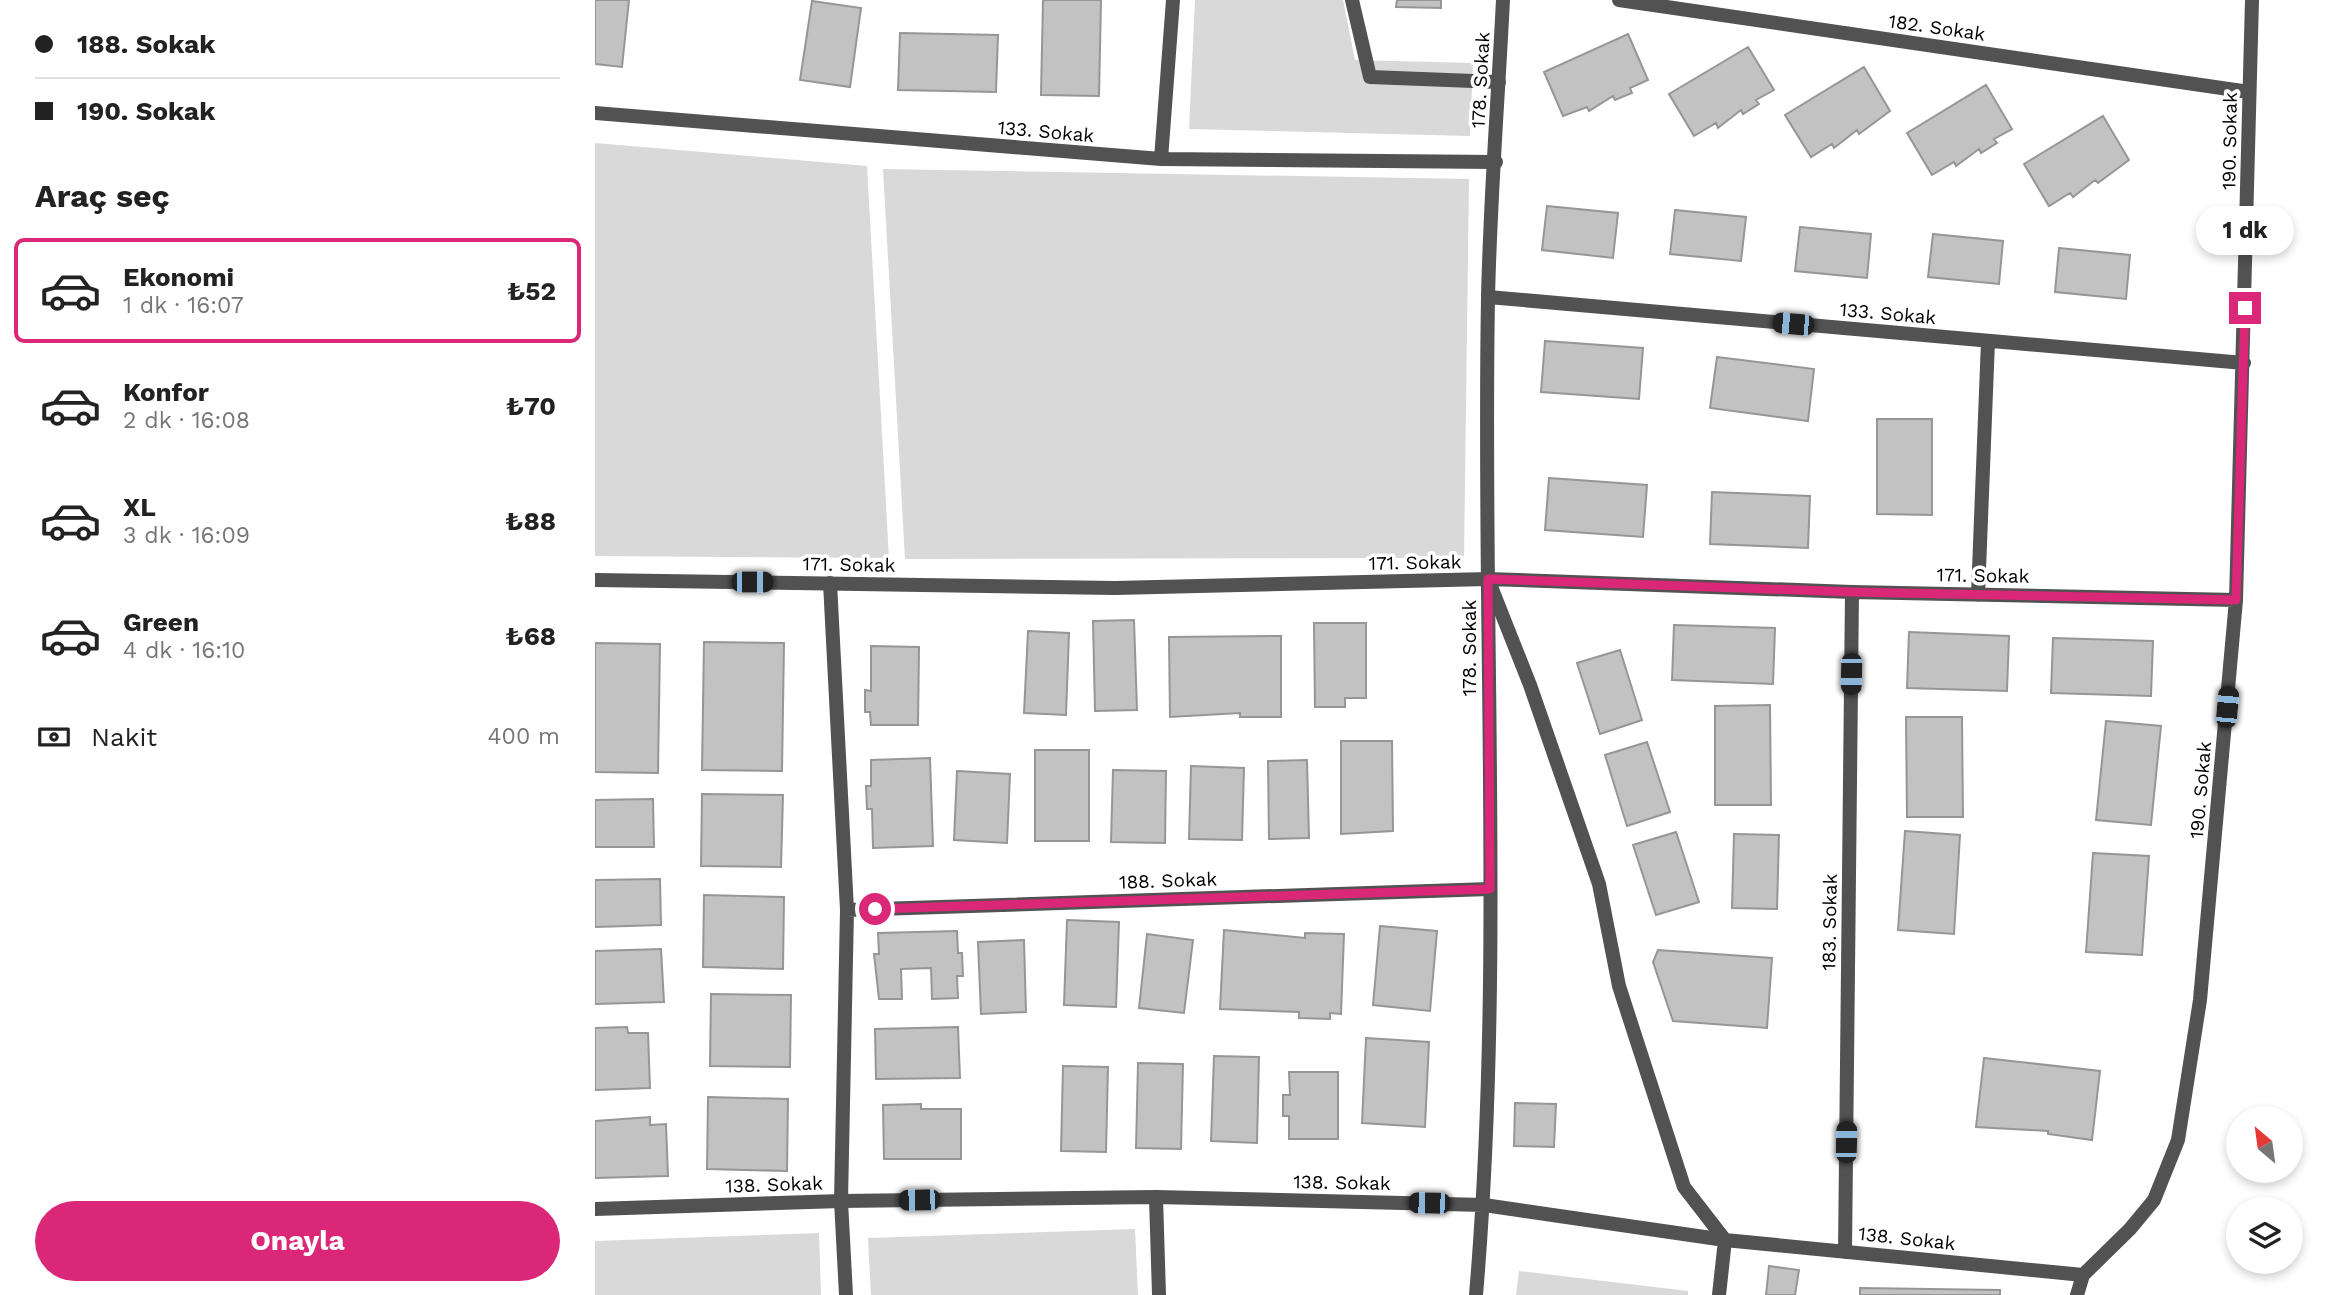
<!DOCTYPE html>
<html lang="tr">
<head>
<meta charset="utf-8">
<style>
	:root { --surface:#fff; --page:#f2f2f2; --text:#222; --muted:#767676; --line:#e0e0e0; --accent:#db2777 }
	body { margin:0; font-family:"Work Sans",sans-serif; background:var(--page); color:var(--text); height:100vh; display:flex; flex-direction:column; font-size:26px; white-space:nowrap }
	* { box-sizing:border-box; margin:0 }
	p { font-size:23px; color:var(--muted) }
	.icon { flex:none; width:38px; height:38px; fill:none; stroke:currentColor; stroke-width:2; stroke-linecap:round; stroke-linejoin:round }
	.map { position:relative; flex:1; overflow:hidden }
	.sheet { display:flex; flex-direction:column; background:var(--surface); width:595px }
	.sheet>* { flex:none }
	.hud { display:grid; align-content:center; height:154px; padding:0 35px; background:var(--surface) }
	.needle { width:46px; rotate:331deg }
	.controls { position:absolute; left:1631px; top:1106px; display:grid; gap:14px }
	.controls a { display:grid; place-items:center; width:77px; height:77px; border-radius:50%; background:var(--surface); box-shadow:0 4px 10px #0003; font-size:35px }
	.end { position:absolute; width:32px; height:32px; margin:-16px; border:9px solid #db2777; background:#fff; box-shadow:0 0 0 4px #fff }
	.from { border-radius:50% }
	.bubble { position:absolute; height:49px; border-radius:24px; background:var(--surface); box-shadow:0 4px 10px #0003; font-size:23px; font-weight:700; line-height:49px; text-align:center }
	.car { position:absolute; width:21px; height:42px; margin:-21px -10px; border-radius:9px; box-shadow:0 0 5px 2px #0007; background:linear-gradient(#222 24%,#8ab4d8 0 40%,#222 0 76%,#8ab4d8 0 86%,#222 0) }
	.hud b { display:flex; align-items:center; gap:24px; height:66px; font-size:26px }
	.hud b+b { border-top:2px solid var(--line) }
	.hud i { width:18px; height:18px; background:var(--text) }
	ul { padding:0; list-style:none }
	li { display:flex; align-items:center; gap:21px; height:105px; margin:0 14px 10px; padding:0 21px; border:4px solid transparent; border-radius:10px }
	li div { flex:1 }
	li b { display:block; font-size:26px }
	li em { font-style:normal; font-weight:700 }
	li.on { border-color:var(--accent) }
	li>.icon { width:63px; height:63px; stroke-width:1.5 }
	h2 { padding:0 35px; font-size:32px; line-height:84px }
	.pay { display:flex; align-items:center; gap:18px; height:77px; padding:0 35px; font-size:26px }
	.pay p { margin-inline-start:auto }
	.cta { display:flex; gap:14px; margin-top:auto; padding:14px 35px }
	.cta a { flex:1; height:80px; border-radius:42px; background:var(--accent); color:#fff; font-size:28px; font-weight:700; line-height:80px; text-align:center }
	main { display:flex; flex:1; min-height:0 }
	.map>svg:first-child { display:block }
	.green { fill:#d9d9d9 }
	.building { fill:#c2c2c2; stroke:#969696; stroke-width:2 }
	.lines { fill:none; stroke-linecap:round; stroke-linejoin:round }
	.service { stroke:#525252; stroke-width:14 }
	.minor { stroke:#525252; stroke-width:14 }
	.tertiary { stroke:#525252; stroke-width:14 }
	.route { stroke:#db2777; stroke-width:9 }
	.labels { text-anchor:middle; stroke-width:7; stroke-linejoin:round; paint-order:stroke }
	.street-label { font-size:19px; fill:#000; stroke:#fff }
</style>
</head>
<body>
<main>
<section class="sheet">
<div class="hud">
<b><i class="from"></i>188. Sokak</b>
<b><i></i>190. Sokak</b>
</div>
<h2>Araç seç</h2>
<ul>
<li class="on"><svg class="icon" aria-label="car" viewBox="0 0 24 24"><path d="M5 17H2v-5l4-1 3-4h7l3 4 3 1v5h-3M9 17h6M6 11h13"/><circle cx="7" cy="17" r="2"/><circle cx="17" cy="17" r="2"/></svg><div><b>Ekonomi</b><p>1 dk · 16:07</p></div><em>₺52</em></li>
<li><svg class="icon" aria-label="car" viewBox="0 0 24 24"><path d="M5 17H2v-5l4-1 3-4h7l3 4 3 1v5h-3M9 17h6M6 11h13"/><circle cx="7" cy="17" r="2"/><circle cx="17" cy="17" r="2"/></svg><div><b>Konfor</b><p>2 dk · 16:08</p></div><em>₺70</em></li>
<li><svg class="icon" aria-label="car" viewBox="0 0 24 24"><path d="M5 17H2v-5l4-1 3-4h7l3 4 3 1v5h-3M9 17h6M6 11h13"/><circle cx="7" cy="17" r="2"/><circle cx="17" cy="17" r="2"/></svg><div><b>XL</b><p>3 dk · 16:09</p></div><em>₺88</em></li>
<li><svg class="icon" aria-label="car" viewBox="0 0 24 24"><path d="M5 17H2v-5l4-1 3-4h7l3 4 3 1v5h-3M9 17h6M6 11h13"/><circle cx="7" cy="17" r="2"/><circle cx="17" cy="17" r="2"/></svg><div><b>Green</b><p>4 dk · 16:10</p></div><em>₺68</em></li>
</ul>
<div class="pay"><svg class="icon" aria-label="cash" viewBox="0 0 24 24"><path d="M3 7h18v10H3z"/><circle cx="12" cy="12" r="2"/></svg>Nakit<p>400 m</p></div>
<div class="cta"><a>Onayla</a></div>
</section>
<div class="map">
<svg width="1730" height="1295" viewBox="0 0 1730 1295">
	<rect width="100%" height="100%" fill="#fff"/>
	<path class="green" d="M600,0h148l12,60 118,3 -3,73 -281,-7z
		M0,143l272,23 22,392 -294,-2z
		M288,169l586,10 -5,379 -559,1z
		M540,1229l3,66h-267l-3,-57z
		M224,1233l2,62h-226v-54z
		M924,1271l169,20v4h-172z"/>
	<path class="building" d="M0,0h34l-7,67 -27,-3z
		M448,0h58l-2,96 -58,-1z
		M802,0h44v8l-45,-1z
		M217,1l49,7 -11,79 -50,-7z
		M305,33l98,2 -2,57 -98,-2z
		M1033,34l20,46 -18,8 2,5 -17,7 -2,-4 -24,15 -2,-4 -24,9 -19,-44z
		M1153,47l26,43 -18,10 3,4 -16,10 -2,-4 -23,18 -2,-5 -22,13 -25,-42z
		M1269,67l26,44 -31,23 -2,-4 -23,18 -2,-4 -21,13 -26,-42z
		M1391,85l26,44 -18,10 3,4 -16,10 -2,-4 -23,17 -2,-4 -22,13 -25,-42z
		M1508,116l26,44 -31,23 -3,-3 -22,17 -3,-4 -21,13 -25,-42z
		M952,206l71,7 -5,45 -71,-8z
		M1080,210l71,7 -5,44 -71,-7z
		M1205,227l71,7 -4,44 -72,-7z
		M1338,234l70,7 -4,43 -71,-7z
		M1464,248l71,7 -4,44 -71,-7z
		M950,341l98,7 -4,51 -98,-7z
		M1122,357l97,12 -6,52 -98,-13z
		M1282,419h55v96l-55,-1z
		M954,478l98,7 -4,52 -98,-7z
		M1117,492l98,4 -2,52 -98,-4z
		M539,620l3,90 -42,1 -2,-90z
		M719,623h52v75h-21v9h-30z
		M1079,625l101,3 -2,56 -101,-4z
		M433,631l41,2 -3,82 -42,-2z
		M1314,632l100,4 -2,55 -100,-3z
		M686,636v81h-41v-4l-70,4 -1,-80z
		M1458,638l100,3 -2,55 -100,-3z
		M109,642l80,1 -2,128 -80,-1z
		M0,643l65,1 -2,129 -63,-1z
		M276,646l48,1 -1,78h-47l-1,-13h-5v-22l6,1z
		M1025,650l22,70 -42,14 -23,-71z
		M1175,705l1,100h-56v-99z
		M1311,717h56l1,100h-56z
		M1511,721l55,5 -10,99 -55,-5z
		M746,741h51l1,90 -52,3z
		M1052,742l23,70 -43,14 -22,-71z
		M440,750h54v91h-54z
		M335,758l3,88 -60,2 -1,-39h-5l-1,-23h5v-26z
		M712,760l2,78 -40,1 -1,-78z
		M596,766l53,2 -2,72 -53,-1z
		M518,770l53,1 -1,72 -54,-1z
		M362,771l53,3 -3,69 -53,-3z
		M107,794l81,1 -2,72 -80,-1z
		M58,799l1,48h-59v-47z
		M1310,831l55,4 -6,99 -56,-4z
		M1081,832l23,70 -43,13 -23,-70z
		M1139,834l45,1 -2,74 -45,-1z
		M1498,853l56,3 -7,99 -56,-3z
		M65,879l1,46 -66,2v-47z
		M109,895l80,2 -1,72 -80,-2z
		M472,920l52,2 -3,85 -52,-2z
		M785,926l57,5 -7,80 -57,-6z
		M629,930l81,8v-5l39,1 -3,80 -11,-1v6l-31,-1v-6l-79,-3z
		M362,931l1,22h4l1,23h-6l1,22 -26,1 -1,-31 -30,1 1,30h-23l-5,-45h5l-1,-21z
		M552,934l46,6 -9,73 -45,-5z
		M429,940l2,72 -45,2 -3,-72z
		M66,949l3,53 -69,2v-53z
		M1063,950l114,8 -5,70 -94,-7 -20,-59z
		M116,994l80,1 -1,72 -80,-1z
		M32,1027l1,6h20l2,55 -55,2v-62z
		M363,1027l2,51 -84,1 -1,-50z
		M771,1038l63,4 -4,85 -63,-4z
		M619,1056l45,1 -2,86 -46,-2z
		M1389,1058l116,13 -8,69 -44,-6v-3l-72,-4z
		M543,1063l45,1 -2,85 -45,-1z
		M468,1066l45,1 -2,85 -45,-1z
		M694,1072h49v67h-49v-23h-6v-21h7z
		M113,1097l80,2 -1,72 -80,-2z
		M920,1103l41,1 -2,43 -40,-1z
		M326,1104v5h40v50h-77l-1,-54z
		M55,1117v8l16,-1 2,52 -73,2v-57z
		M1174,1266l30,4 -4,25h-29z
		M1265,1288l140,2v5h-140z"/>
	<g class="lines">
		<path class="service" d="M757,0l18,77 129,5"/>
		<path class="minor" d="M1024,0l630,92
			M0,113l566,46 335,3
			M566,159l12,-159
			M893,297l756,66
			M235,583l17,327 -6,291 5,94
			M1383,595l10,-254
			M252,910l643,-21
			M561,1197l3,98
			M889,1205l241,35 358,35
			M1250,1252l7,-660
			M1124,1295l6,-55 -41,-53 -65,-201 -20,-102 -69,-199 -42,-106 364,13 384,8
			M1482,1295l6,-20 47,-46 24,-29 24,-60 22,-140 36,-400 16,-600"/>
		<path class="tertiary" d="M0,580l520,8 373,-9
			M0,1209l246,-8 315,-4 328,8
			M881,1295c28,-331 6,-664 12,-996 2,-99 10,-199 15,-299"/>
	</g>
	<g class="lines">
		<path class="route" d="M280,909l615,-20 -2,-310 364,13 384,8 9,-292"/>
	</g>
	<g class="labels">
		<g class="street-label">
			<text transform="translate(1342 27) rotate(8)" y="7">182. Sokak</text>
			<text transform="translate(885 80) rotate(-87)" y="7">178. Sokak</text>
			<text transform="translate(451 131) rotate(5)" y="7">133. Sokak</text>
			<text transform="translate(1634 141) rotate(-89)" y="7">190. Sokak</text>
			<text transform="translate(1293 313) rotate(5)" y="7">133. Sokak</text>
			<text transform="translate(820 562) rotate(-1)" y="7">171. Sokak</text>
			<text transform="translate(254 564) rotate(1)" y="7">171. Sokak</text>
			<text transform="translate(1388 575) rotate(1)" y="7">171. Sokak</text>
			<text transform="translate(874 648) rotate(-90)" y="7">178. Sokak</text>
			<text transform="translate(1605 790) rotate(-85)" y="7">190. Sokak</text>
			<text transform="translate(573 880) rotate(-2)" y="7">188. Sokak</text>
			<text transform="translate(1234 922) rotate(-89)" y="7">183. Sokak</text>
			<text transform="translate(747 1182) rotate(1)" y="7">138. Sokak</text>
			<text transform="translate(179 1184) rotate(-2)" y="7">138. Sokak</text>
			<text transform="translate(1312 1238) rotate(6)" y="7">138. Sokak</text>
		</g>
	</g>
</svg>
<div class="controls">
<a><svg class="needle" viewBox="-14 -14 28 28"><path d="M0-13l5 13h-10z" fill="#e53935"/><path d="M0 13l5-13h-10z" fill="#767676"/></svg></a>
<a><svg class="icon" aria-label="layers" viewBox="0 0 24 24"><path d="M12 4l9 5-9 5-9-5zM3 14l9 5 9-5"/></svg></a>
</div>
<i class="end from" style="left:280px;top:909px"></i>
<i class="end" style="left:1650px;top:308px"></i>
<div class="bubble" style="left:1601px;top:206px;width:98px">1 dk</div>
<i class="car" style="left:1198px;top:324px;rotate:275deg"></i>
<i class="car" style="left:157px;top:582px;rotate:90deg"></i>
<i class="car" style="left:1256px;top:674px;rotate:181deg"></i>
<i class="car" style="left:1632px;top:707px;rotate:5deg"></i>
<i class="car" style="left:1251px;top:1142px;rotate:1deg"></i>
<i class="car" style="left:324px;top:1200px;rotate:269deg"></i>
<i class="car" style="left:834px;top:1203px;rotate:271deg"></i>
</div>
</main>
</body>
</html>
